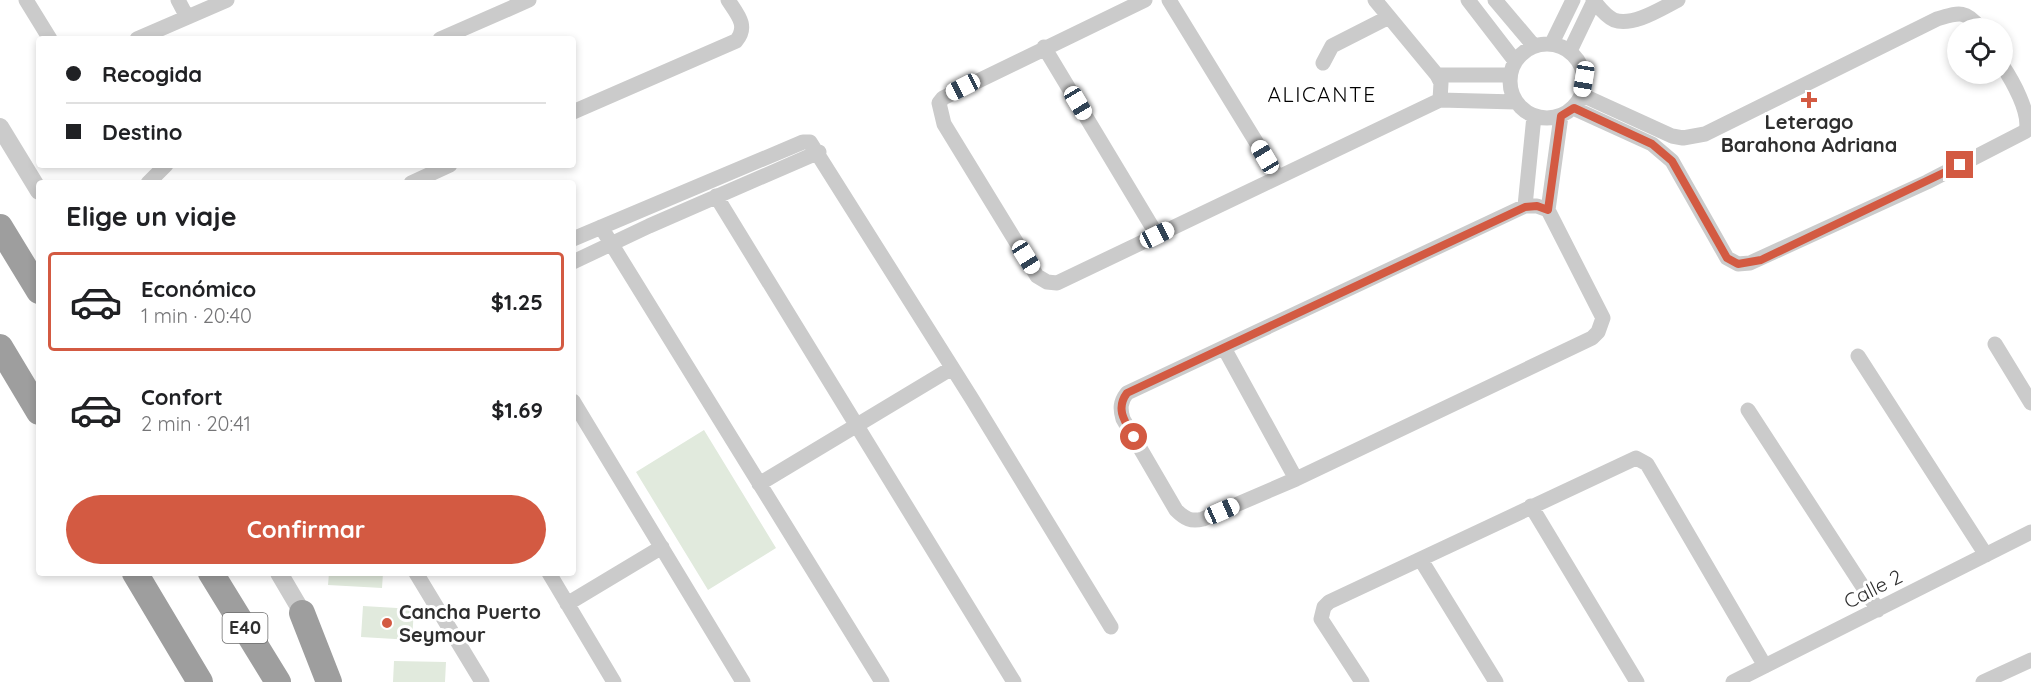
<!DOCTYPE html>
<html lang="es">
<head>
<meta charset="utf-8">
<style>
	:root { --surface:#fff; --page:#f6f6f6; --text:#202124; --muted:#757577; --line:#e0e0e0; --accent:#d35a42 }
	body { margin:0; font-family:Quicksand,sans-serif; background:var(--page); color:var(--text); height:100vh; display:flex; flex-direction:column; font-size:22px; white-space:nowrap }
	* { box-sizing:border-box; margin:0 }
	p { font-size:20px; color:var(--muted) }
	.icon { flex:none; width:33px; height:33px; fill:none; stroke:currentColor; stroke-width:2; stroke-linecap:round; stroke-linejoin:round }
	.map { position:relative; flex:1; overflow:hidden }
	.side { position:absolute; left:36px; top:180px; width:540px; height:396px; display:flex; flex-direction:column; background:var(--surface); border-radius:6px; box-shadow:0 3px 9px #0003 }
	.side>* { flex:none }
	.banner { position:absolute; left:36px; top:36px; width:540px; height:132px; border-radius:6px; box-shadow:0 3px 9px #0003; display:grid; align-content:center; height:132px; padding:0 30px; background:var(--surface) }
	.tools { position:absolute; left:1947px; top:18px; display:grid; gap:12px }
	.tools a { display:grid; place-items:center; width:66px; height:66px; border-radius:50%; background:var(--surface); box-shadow:0 3px 9px #0003; font-size:30px }
	.end { position:absolute; width:27px; height:27px; margin:-14px; border:8px solid #d35a42; background:#fff; box-shadow:0 0 0 3px #fff }
	.from { border-radius:50% }
	.car { position:absolute; width:18px; height:36px; margin:-18px -9px; border-radius:8px; box-shadow:0 0 4px 2px #0007; background:linear-gradient(#fff 24%,#345 0 40%,#fff 0 76%,#345 0 86%,#fff 0) }
	.banner b { display:flex; align-items:center; gap:21px; height:57px; font-size:22px }
	.banner b+b { border-top:2px solid var(--line) }
	.banner i { width:15px; height:15px; background:var(--text) }
	ul { padding:0; list-style:none }
	li { display:flex; align-items:center; gap:18px; height:99px; margin:0 12px 9px; padding:0 18px; border:3px solid transparent; border-radius:6px }
	li div { flex:1 }
	li b { display:block; font-size:22px }
	li em { font-style:normal; font-weight:700 }
	li.on { border-color:var(--accent) }
	li>.icon { width:54px; height:54px; stroke-width:1.5 }
	h2 { padding:0 30px; font-size:27px; line-height:72px }
	.primary-button { display:flex; gap:12px; margin-top:auto; padding:12px 30px }
	.primary-button a { flex:1; height:69px; border-radius:36px; background:var(--accent); color:#fff; font-size:24px; font-weight:700; line-height:69px; text-align:center }
	.map>svg:first-child { display:block }
	.green { fill:#e1eadd }
	.lines { fill:none; stroke-linecap:round; stroke-linejoin:round }
	.minor { stroke:#cbcbcb; stroke-width:15 }
	.tertiary { stroke:#cbcbcb; stroke-width:18 }
	.trunk { stroke:#9e9e9e; stroke-width:26 }
	.route { stroke:#d35a42; stroke-width:8 }
	.poi-dot { fill:#d35a42; stroke:#fff; stroke-width:2 }
	.labels { text-anchor:middle; stroke-width:6; stroke-linejoin:round; paint-order:stroke }
	.shield { fill:#fff; stroke:#6d6d6d; stroke-width:1.5 }
	.shield-label { font-size:18px; font-weight:bold; fill:#2e2e2e }
	.poi-label { font-size:20px; font-weight:bold; fill:#2e2e2e; stroke:#fff }
	.street-label { font-size:20px; fill:#2e2e2e; stroke:#fff }
	.neighbourhood-label { font-size:21px; letter-spacing:1.5px; fill:#000; stroke:#fff }
</style>
</head>
<body>
<div class="map">
<svg width="2031" height="682" viewBox="0 0 2031 682">
	<rect width="100%" height="100%" fill="#fff"/>
	<path class="green" d="M704,430l72,118 -68,42 -72,-118z
		M329,573h54l-1,15 -54,-3z
		M363,606l51,3 -2,31 -51,-3z
		M394,661l52,1 -1,20h-52z"/>
	<g class="lines">
		<path class="minor" d="M26,0l24,39
			M178,0l9,17
			M1145,0l-202,98 -4,5 5,21 93,152 10,6 10,1 383,-183 76,2
			M1169,0l108,176
			M1375,0l62,75 4,8 -1,17
			M1468,0l47,61
			M1495,0l39,46
			M1593,0c6,7 12,16 21,20 19,7 48,-12 64,-20
			M137,39l90,-39
			M440,39l89,-39
			M1552,43l21,-43
			M1510 81a37 37 0 1 1 74 0a37 37 0 1 1-74 0Z
			M1044,47l113,188
			M1570,51l24,-50
			M1323,63l9,-17 57,-29
			M1437,75h73
			M1582,95l90,41 11,2 22,-4 232,-115c21,-6 28,-10 43,9
			M1573,108l79,36 20,17 55,97 11,6 12,-1 177,-81 99,-51c5,-18 -14,-51 -24,-66
			M573,112l163,-71c13,-15 1,-27 -8,-41
			M148,183l18,-18
			M411,183l39,-18
			M716,196l298,486
			M1525,206l9,-90
			M1548,210l-11,-4h-12l-398,187c-7,9 -7,16 -4,26l53,91c9,9 15,12 27,9l93,-40 296,-141 6,-6 5,-14 -55,-108 13,-94
			M601,227l281,455
			M573,239l230,-97h7l162,257 139,228
			M573,262l76,-36 170,-74
			M1995,344l36,59
			M1224,348l72,131
			M1858,356l128,199
			M573,401l170,281
			M1748,410l130,200
			M759,484l193,-116
			M1531,506l106,176
			M1421,560l75,122
			M416,573l66,109
			M549,573l65,109
			M567,604l95,-57
			M1362,682l-41,-63 3,-12 5,-5 307,-144 11,6 118,202
			M1733,682l298,-150
			M1983,682l48,-22"/>
		<path class="tertiary" d="M0,127l39,64
			M279,573l30,51"/>
		<path class="trunk" d="M0,227l39,64
			M0,347l39,65
			M135,573l65,109
			M211,573l67,109
			M302,613l27,69"/>
	</g>
	<g class="lines">
		<path class="route" d="M1134,437c-9,-15 -19,-28 -7,-44l398,-186 12,-1 11,4 13,-94 13,-8 78,36 20,17 55,97 11,6 23,-4 199,-95"/>
	</g>
	<g class="poi-dot">
		<path d="M1806 91h6v6h6v6h-6v6h-6v-6h-6v-6h6z"/>
		<circle cx="387" cy="623" r="6"/>
	</g>
	<g class="labels">
		<rect class="shield" x="222.5" y="613" width="45" height="30" rx="4.5"/>
		<g class="shield-label">
			<text x="245" y="634">E40</text>
		</g>
		<g class="poi-label">
			<text x="1809" y="129">Leterago<tspan x="1809" dy="23">Barahona Adriana</tspan></text>
			<text x="399" y="619" text-anchor="start">Cancha Puerto<tspan x="399" dy="23">Seymour</tspan></text>
		</g>
		<g class="street-label">
			<text transform="translate(1873 589) rotate(-27)" y="7">Calle 2</text>
		</g>
		<g class="neighbourhood-label">
			<text x="1322" y="102">ALICANTE</text>
		</g>
	</g>
</svg>
<div class="tools">
<a><svg class="icon" aria-label="locate" viewBox="0 0 24 24"><circle cx="12" cy="12" r="6"/><path d="M12 2v4M12 18v4M2 12h4M18 12h4"/></svg></a>
</div>
<i class="end from" style="left:1134px;top:437px"></i>
<i class="end" style="left:1960px;top:165px"></i>
<i class="car" style="left:1584px;top:79px;rotate:189deg"></i>
<i class="car" style="left:963px;top:87px;rotate:243deg"></i>
<i class="car" style="left:1078px;top:103px;rotate:149deg"></i>
<i class="car" style="left:1265px;top:157px;rotate:329deg"></i>
<i class="car" style="left:1157px;top:235px;rotate:64deg"></i>
<i class="car" style="left:1026px;top:257px;rotate:148deg"></i>
<i class="car" style="left:1222px;top:511px;rotate:66deg"></i>
<div class="banner">
<b><i class="from"></i>Recogida</b>
<b><i></i>Destino</b>
</div>
<section class="side">
<h2>Elige un viaje</h2>
<ul>
<li class="on"><svg class="icon" aria-label="car" viewBox="0 0 24 24"><path d="M5 17H2v-5l4-1 3-4h7l3 4 3 1v5h-3M9 17h6M6 11h13"/><circle cx="7" cy="17" r="2"/><circle cx="17" cy="17" r="2"/></svg><div><b>Económico</b><p>1 min · 20:40</p></div><em>$1.25</em></li>
<li><svg class="icon" aria-label="car" viewBox="0 0 24 24"><path d="M5 17H2v-5l4-1 3-4h7l3 4 3 1v5h-3M9 17h6M6 11h13"/><circle cx="7" cy="17" r="2"/><circle cx="17" cy="17" r="2"/></svg><div><b>Confort</b><p>2 min · 20:41</p></div><em>$1.69</em></li>
</ul>
<div class="primary-button"><a>Confirmar</a></div>
</section>
</div>
</body>
</html>
